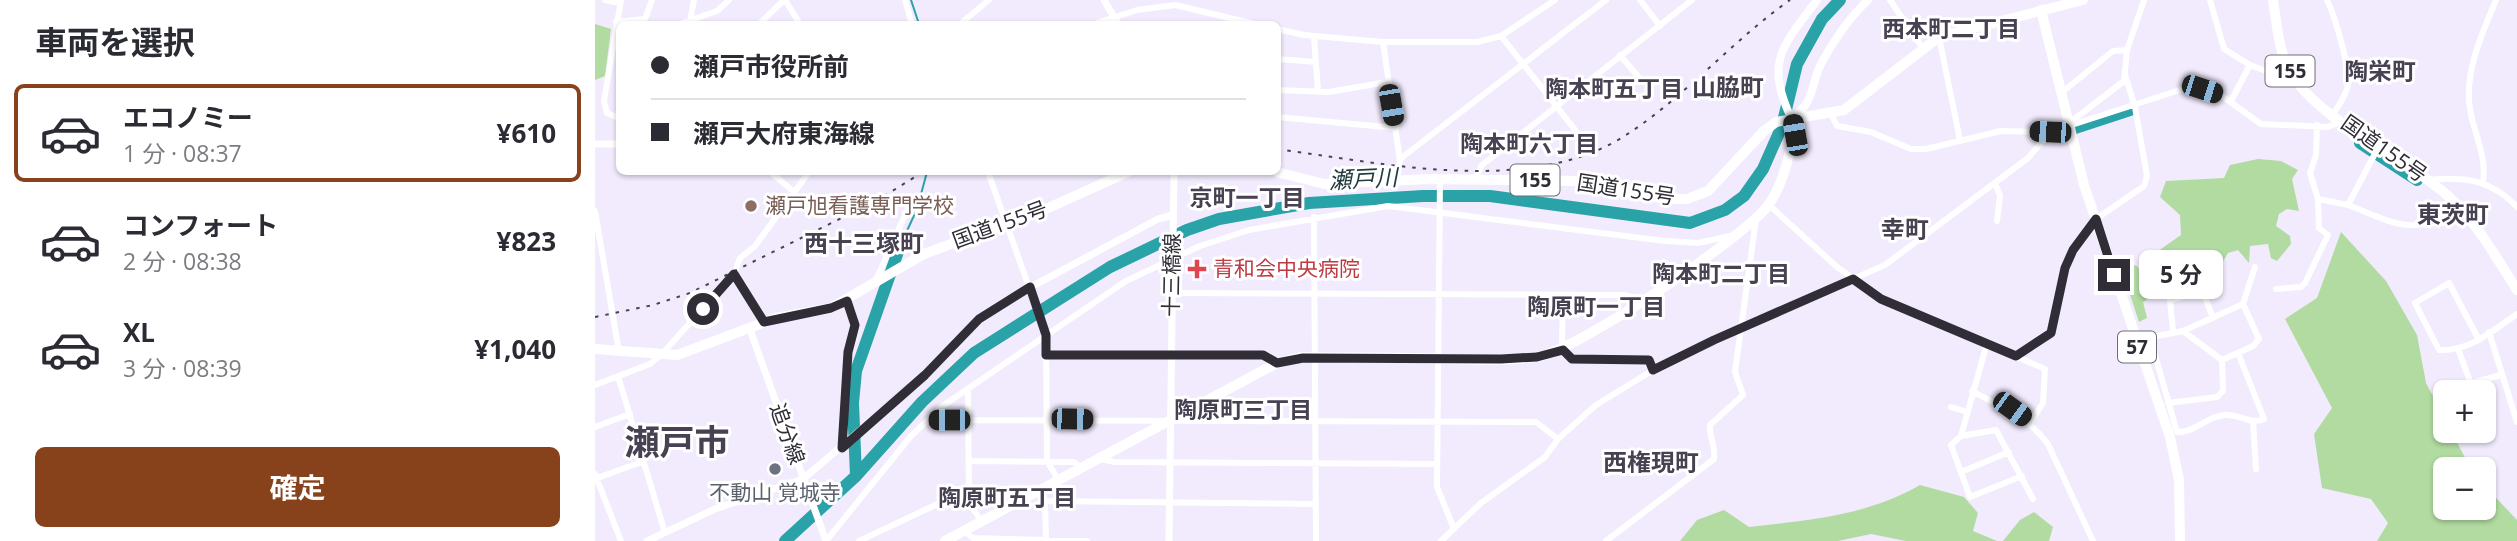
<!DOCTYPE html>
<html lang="ja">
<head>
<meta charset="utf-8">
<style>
	:root { --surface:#fff; --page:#f2f2f3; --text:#2b2b33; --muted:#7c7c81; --line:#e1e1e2; --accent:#87411b }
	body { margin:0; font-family:"Open Sans","Noto Sans JP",sans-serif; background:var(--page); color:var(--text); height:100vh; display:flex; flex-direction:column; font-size:26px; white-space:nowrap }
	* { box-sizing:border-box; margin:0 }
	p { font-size:23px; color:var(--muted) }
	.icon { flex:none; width:38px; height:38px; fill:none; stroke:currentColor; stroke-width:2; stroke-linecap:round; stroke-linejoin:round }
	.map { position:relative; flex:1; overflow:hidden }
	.panel { display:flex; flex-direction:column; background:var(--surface); width:595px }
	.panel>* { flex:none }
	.top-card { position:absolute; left:21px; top:21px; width:665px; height:154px; border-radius:10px; box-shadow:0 2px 5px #0004; display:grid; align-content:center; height:154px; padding:0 35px; background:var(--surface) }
	.fabs { position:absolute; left:1838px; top:380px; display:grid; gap:14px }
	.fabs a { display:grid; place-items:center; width:63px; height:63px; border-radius:10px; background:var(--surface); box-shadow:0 2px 5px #0004; font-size:35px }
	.end { position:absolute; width:32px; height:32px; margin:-16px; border:9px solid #302d36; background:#fff; box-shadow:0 0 0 4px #fff }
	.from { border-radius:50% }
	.bubble { position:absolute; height:49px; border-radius:10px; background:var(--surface); box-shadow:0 2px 5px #0004; font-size:23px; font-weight:700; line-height:49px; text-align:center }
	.car { position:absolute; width:21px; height:42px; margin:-21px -10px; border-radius:9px; box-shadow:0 0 5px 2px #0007; background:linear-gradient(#222 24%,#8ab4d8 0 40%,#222 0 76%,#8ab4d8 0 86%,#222 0) }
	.top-card b { display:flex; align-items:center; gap:24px; height:66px; font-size:26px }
	.top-card b+b { border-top:2px solid var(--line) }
	.top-card i { width:18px; height:18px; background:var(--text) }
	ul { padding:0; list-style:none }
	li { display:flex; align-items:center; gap:21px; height:98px; margin:0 14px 10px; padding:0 21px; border:4px solid transparent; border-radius:10px }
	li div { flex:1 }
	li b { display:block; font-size:26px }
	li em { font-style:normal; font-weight:700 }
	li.active { border-color:var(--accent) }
	li>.icon { width:63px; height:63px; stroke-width:1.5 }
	h2 { padding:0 35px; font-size:32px; line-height:84px }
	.cta { display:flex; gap:14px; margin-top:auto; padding:14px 35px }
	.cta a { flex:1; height:80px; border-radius:10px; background:var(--accent); color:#fff; font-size:28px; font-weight:700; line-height:80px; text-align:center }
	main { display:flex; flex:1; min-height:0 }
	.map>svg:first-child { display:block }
	.green { fill:#b1dba0 }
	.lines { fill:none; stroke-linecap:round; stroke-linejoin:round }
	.stream { stroke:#2aa3a8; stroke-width:2 }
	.river { stroke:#2aa3a8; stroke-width:12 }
	.minor { stroke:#fff; stroke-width:6 }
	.tertiary { stroke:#fff; stroke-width:7 }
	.secondary { stroke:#fff; stroke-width:8 }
	.primary { stroke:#fff; stroke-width:10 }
	.trunk { stroke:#fff; stroke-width:10 }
	.rail { stroke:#48444f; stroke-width:2; stroke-dasharray:3.5 7; stroke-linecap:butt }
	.route { stroke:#302d36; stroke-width:9 }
	.education-dot { fill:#8d6e63; stroke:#fff; stroke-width:2.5 }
	.health-dot { fill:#e0444e; stroke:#fff; stroke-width:2.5 }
	.worship-dot { fill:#6b7280; stroke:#fff; stroke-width:2.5 }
	.labels { text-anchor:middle; stroke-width:6; stroke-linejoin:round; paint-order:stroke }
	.shield { fill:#fff; stroke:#6e6c72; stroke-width:2 }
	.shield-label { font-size:19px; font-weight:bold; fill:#302d36 }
	.street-label { font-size:21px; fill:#302d36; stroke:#fff }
	.education-label { font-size:21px; fill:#785e54; stroke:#fff; text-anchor:start }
	.health-label { font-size:21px; fill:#be3a42; stroke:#fff; text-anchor:start }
	.worship-label { font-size:21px; fill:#5b616d; stroke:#fff }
	.neighbourhood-label { font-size:23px; font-weight:bold; fill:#474152; stroke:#fff }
	.water-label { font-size:23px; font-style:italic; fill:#223b3c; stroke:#fff }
	.quarter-label { font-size:24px; font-weight:bold; fill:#474152; stroke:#fff }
	.town-label { font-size:35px; font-weight:bold; fill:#474152; stroke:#fff }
</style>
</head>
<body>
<main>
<section class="panel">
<h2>車両を選択</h2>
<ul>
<li class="active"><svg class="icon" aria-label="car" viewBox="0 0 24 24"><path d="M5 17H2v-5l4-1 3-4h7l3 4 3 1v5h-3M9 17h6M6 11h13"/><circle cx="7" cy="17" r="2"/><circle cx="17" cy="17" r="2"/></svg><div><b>エコノミー</b><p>1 分 · 08:37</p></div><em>¥610</em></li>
<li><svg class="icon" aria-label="car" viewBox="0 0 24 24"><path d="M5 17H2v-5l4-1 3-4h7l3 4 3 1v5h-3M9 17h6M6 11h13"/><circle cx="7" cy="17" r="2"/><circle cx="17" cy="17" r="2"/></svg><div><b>コンフォート</b><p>2 分 · 08:38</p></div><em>¥823</em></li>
<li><svg class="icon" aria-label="car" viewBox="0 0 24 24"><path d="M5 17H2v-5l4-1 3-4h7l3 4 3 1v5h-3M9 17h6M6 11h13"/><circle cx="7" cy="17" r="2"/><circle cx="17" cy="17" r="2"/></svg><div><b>XL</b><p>3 分 · 08:39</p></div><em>¥1,040</em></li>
</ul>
<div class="cta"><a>確定</a></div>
</section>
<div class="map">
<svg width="1922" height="541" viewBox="0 0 1922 541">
	<rect width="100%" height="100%" fill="#f1ebfd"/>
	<path class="green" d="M0,24l16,5 -6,47 -10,4z
		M1663,159l23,2 17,9 -6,9 7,32 -12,-2 -8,5 -3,12 14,10 1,8 -14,17 -6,-3 -3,-14 -18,2 -1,17 -11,-13 -10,3 -6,10 -67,6 -4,-13 30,-21 -1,-20 -20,-18 6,-16 58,-3 6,-13z
		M1746,232l45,49 31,54 9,48 19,36v11l6,1 20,38h-26v39h38v-24l34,36v21h-140l11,-18 -17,-24 -49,-11 -8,-54 18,-26 -47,-89 32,-21z
		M1541,265l6,8 5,27 -4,2 4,16 -8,4 -17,-52z
		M1325,485l44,12 14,16 -5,18 24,10h-91l-35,-7 -33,7h-158l17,-21 27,-10 25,17c60,-7 117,-11 171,-42z
		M1439,512l19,15 -4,14h-46l17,-21z"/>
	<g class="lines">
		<path class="stream" d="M316,0l8,24
			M305,246l17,-37 10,-37"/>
		<path class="river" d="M1477,129l58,-19
			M1765,143l57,37
			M261,476l-3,-73 3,-32 44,-125
			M190,541l71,-65 66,-74 52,-49 136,-86 77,-37 32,-11 90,-16 114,-7h67l200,27 35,-13 19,-14 19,-27 19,-43 15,-62 25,-45 18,-19"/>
		<path class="minor" d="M10,0l15,3
			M190,0l15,24
			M310,0l7,24
			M1045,0l20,26
			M1295,0l32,47
			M1615,0l14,49 26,16 48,18
			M1732,0c8,16 23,68 21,85 -2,11 -9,20 -15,29
			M95,21l4,-21
			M21,22l29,-3 7,-19
			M84,24l38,-13 12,-11
			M164,24l25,-24
			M365,24l29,-24
			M499,24l43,-14 38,-5 80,19
			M682,29l27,6 79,7h94l24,-6 54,-36
			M719,36l4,56
			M906,36l82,104
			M1344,37l21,103
			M788,42l17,119 -4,19
			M1025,55l22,26
			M682,59l39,3
			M682,90l52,2 58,-10
			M1466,93l52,-42 14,-1
			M1636,101l19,-36
			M1236,114l6,12 34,6 40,17h15l75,-18 49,1 136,-44 33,6 42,30 67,3 14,-6
			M682,117l119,11
			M24,118l-12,-5 -3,-12 17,-101
			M1473,124l56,-43 3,-31 17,-50
			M1722,125l-1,30 -6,18 8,26
			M1784,146l-31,59c46,17 68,36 109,-1
			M805,159l206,-159
			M175,172l23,19
			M393,172l58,163 1,126 11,18
			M845,179l-3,308 17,42
			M879,180l8,-15 210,-165
			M1833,180c36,-4 64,0 89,27
			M1888,182c4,-26 -9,-48 -13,-73 -6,-37 12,-75 26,-109
			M1400,183l5,13 -3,25
			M1174,205l68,62 44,32 164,70 -2,34 -13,21
			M0,211l24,141
			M719,217l2,324
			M139,274l30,48
			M281,280l35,-78
			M1681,289l25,-2 4,-4 23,-48 -9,-7 -1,-29 30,6
			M576,293l453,2 19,5
			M968,296l-1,48 3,11 7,4 77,1 4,10
			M1578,331l-3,-31 26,-7 8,2 9,23
			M1894,332l28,90
			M1541,340l47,-9 60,-27
			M1884,340l-30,-57 -34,20 24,47c32,1 53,-19 78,-36
			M1542,348l12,-3 4,3 24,84c17,1 30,-16 48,-17 14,-1 26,10 39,4l-26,-66
			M1863,349l16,43
			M451,355h217l14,8
			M1421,356l35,-23 14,-65 8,-18 23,-31 48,-33 3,-10 -12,-69 -10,-32
			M1627,360l31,-14 6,-7 -16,-35 12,-37
			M23,376l47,157
			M0,385l55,-21 11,-9 73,-81 6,-16 15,-12 54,-74
			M1859,388l47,-13
			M373,389l1,113 12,19
			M1377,391c32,18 52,22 76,53l45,97
			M1573,403l49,-6 6,-6 -1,-31 -39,-29
			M1356,407l16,5
			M334,420l607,2 22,17
			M1658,422l3,47
			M0,427l35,-13
			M1366,436l26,-93
			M247,447l6,-95 7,-27 -8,-24
			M505,459l15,3 322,2
			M374,461l105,1 6,5
			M1366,472l48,-20
			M0,474l26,67
			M1427,476l-52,21 -19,-52 10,-9 35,-6 37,69
			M0,479l49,-18
			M444,490l6,11 1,40
			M450,501l270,3
			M369,531l9,7 114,3
			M231,541l85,-105 33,-31 182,-124 74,-35 49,-16 139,-24 277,35 33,2 32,-7
			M264,541l85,-40 25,1
			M846,541l40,-38 64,-46 13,-18 38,-34 49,-30 58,-30 182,-80 143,-107 22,-26
			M1011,541l108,-82c2,-13 -5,-22 -4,-34l33,-30 -8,-23 21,-153"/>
		<path class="tertiary" d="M509,0l14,24
			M0,144h24
			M154,327l77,214
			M52,541l68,-32 88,-30 122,-104 54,-56 35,-23 144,-77 15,-4
			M574,541l5,-369"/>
		<path class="secondary" d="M1222,0c-35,47 -52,61 -26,118 26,-17 18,-32 31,-56 12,-22 28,-45 46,-62"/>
		<path class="primary" d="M1446,10l43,175 86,252 9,43 1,61"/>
		<path class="trunk" d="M1678,0c4,24 5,51 18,73 27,47 113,84 156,122 29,26 49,62 70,95
			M682,172l47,12 106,-5 147,2 90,18h20l21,-8 56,-60 12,-9 68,-12 95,-73 144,-37
			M0,349l82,6 99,-37 55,-10 93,-54 122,-45 82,-37
			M350,541l332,-178 25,-6c39,1 78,0 117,1 39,1 79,4 117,-1 40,-5 203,-117 230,-149 16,-19 30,-66 25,-90"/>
		<path class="rail" d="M682,149c105,14 255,48 349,-14 59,-38 106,-94 164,-135
			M0,317l58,-12 37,-12 186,-92 47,-29"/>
	</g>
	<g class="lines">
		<path class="route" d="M108,309l31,-35 30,48 67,-14 16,-7 8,24 -7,27 -6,96 83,-73 54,-56 51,-32 16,48v20h217l14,8 26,-5 198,1 36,-2 26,-7 9,9 77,1 4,10 61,-30 139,-61 28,20 135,57 35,-23 14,-65 8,-18 23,-31 18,56"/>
	</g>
	<circle class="education-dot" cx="156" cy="206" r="7"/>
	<path class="health-dot" d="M598.5 258.5h7v7h7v7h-7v7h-7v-7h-7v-7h7z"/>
	<circle class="worship-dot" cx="180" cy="469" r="7"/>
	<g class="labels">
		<g class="shield">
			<rect x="1670.5" y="55.5" width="49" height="31" rx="5"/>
			<rect x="915.5" y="164.5" width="49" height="31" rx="5"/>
			<rect x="1523" y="331.5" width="38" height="31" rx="5"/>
		</g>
		<g class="shield-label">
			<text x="1695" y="78">155</text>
			<text x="940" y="187">155</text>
			<text x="1542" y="354">57</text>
		</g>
		<g class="street-label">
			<text transform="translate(1789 149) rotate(35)" y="7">国道155号</text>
			<text transform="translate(1031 190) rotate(9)" y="7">国道155号</text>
			<text transform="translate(405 225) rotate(-20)" y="7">国道155号</text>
			<text transform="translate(577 275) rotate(-89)" y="7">十三橋線</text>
			<text transform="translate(192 434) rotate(70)" y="7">追分線</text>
		</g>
		<g class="education-label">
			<text x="170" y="213">瀬戸旭看護専門学校</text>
		</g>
		<g class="health-label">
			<text x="618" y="276">青和会中央病院</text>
		</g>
		<g class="worship-label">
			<text x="180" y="500">不動山 覚城寺</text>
		</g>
		<g class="neighbourhood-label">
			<text x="1356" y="37">西本町二丁目</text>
			<text x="1019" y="97">陶本町五丁目</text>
			<text x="934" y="152">陶本町六丁目</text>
			<text x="652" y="206">京町一丁目</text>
			<text x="1126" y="282">陶本町二丁目</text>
			<text x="1001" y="315">陶原町一丁目</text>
			<text x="648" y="418">陶原町三丁目</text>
			<text x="412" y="506">陶原町五丁目</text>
		</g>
		<g class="water-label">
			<text transform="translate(768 179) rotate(-3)" y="8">瀬戸川</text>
		</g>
		<g class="quarter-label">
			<text x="1785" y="80">陶栄町</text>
			<text x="1133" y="96">山脇町</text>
			<text x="1858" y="223">東茨町</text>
			<text x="1310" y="238">幸町</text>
			<text x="269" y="252">西十三塚町</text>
			<text x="1056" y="471">西権現町</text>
		</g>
		<g class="town-label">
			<text x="82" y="455">瀬戸市</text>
		</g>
	</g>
</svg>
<div class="fabs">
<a>+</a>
<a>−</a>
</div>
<i class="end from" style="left:108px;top:309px"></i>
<i class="end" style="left:1519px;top:275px"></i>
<div class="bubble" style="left:1544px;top:250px;width:84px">5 分</div>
<i class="car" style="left:1607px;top:89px;rotate:108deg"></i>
<i class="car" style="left:796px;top:105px;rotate:170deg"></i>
<i class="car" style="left:1455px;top:132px;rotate:272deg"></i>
<i class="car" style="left:1200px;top:135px;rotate:350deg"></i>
<i class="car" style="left:1417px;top:409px;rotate:126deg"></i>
<i class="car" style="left:477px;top:419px;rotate:91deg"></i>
<i class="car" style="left:354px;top:420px;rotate:270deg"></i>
<div class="top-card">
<b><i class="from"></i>瀬戸市役所前</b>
<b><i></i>瀬戸大府東海線</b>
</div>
</div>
</main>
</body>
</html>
